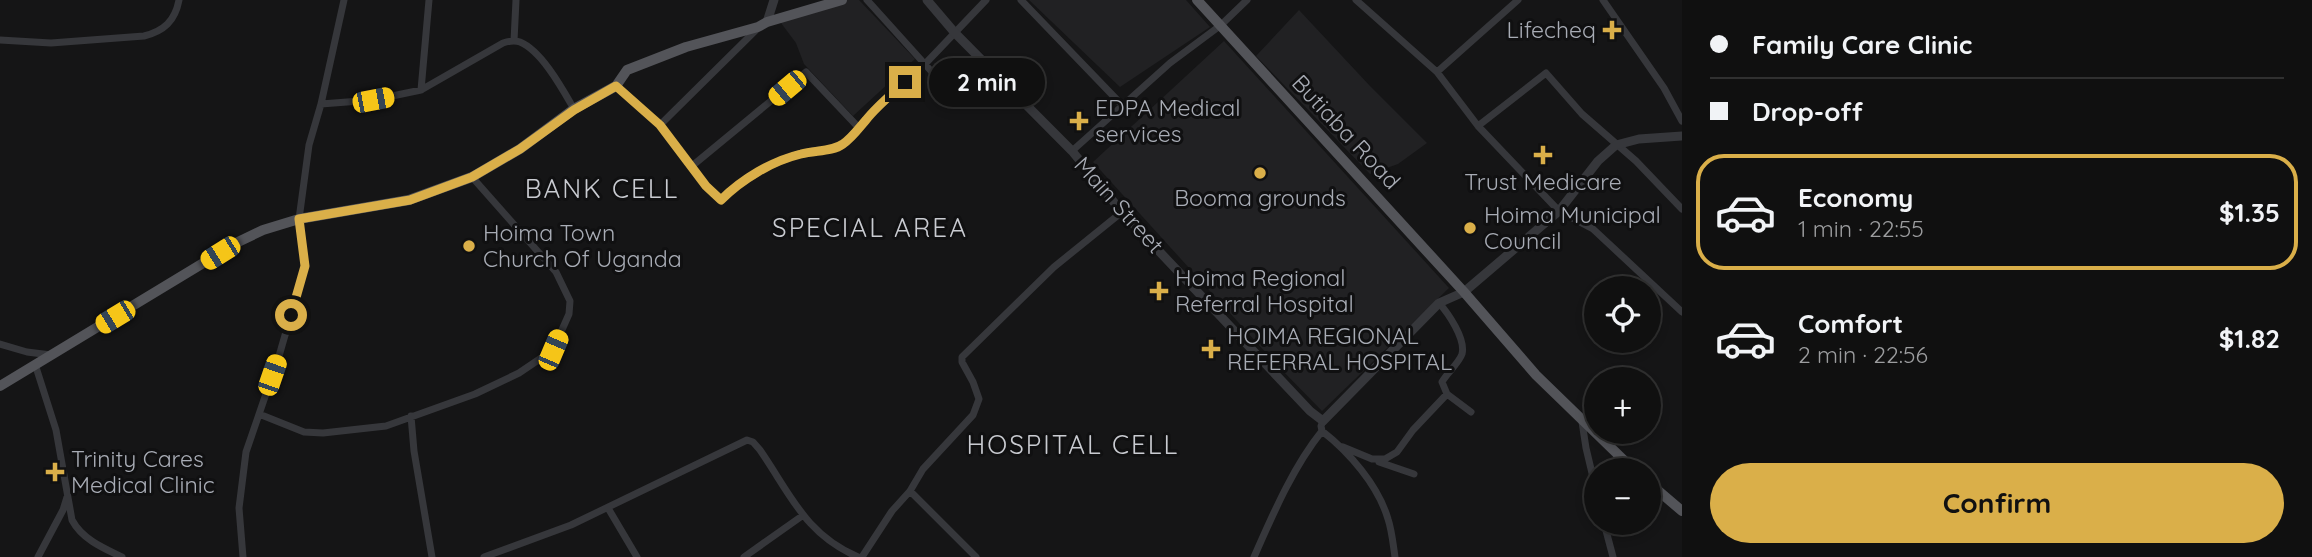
<!DOCTYPE html>
<html lang="en">
<head>
<meta charset="utf-8">
<style>
	:root { --surface:#101010; --page:#191919; --text:#f1f3f6; --muted:#9c9d9f; --line:#303030; --accent:#daaf49 }
	body { margin:0; font-family:Quicksand,sans-serif; background:var(--page); color:var(--text); height:100vh; display:flex; flex-direction:column; font-size:26px; white-space:nowrap }
	* { box-sizing:border-box; margin:0 }
	p { font-size:23px; color:var(--muted) }
	.icon { flex:none; width:38px; height:38px; fill:none; stroke:currentColor; stroke-width:2; stroke-linecap:round; stroke-linejoin:round }
	.map { position:relative; flex:1; overflow:hidden }
	.details { display:flex; flex-direction:column; background:var(--surface); width:630px }
	.details>* { flex:none }
	.top-card { display:grid; align-content:center; height:154px; padding:0 28px; background:var(--surface) }
	.tools { position:absolute; left:1584px; top:276px; display:grid; gap:14px }
	.tools a { display:grid; place-items:center; width:77px; height:77px; border-radius:50%; background:var(--surface); box-shadow:0 4px 10px #0003,0 0 0 2px var(--line); font-size:35px }
	.end { position:absolute; width:32px; height:32px; margin:-16px; border:9px solid #daaf49; background:#111; box-shadow:0 0 0 4px #111 }
	.from { border-radius:50% }
	.bubble { position:absolute; height:49px; border-radius:24px; background:var(--surface); box-shadow:0 4px 10px #0003,0 0 0 2px var(--line); font-size:23px; font-weight:800; line-height:49px; text-align:center }
	.car { position:absolute; width:21px; height:42px; margin:-21px -10px; border-radius:9px; box-shadow:0 0 5px 2px #0007; background:linear-gradient(#f5c518 24%,#345 0 40%,#f5c518 0 76%,#345 0 86%,#f5c518 0) }
	.top-card b { display:flex; align-items:center; gap:24px; height:66px; font-size:26px }
	.top-card b+b { border-top:2px solid var(--line) }
	.top-card i { width:18px; height:18px; background:var(--text) }
	ul { padding:0; list-style:none }
	li { display:flex; align-items:center; gap:21px; height:116px; margin:0 14px 10px; padding:0 14px; border:4px solid transparent; border-radius:28px }
	li div { flex:1 }
	li b { display:block; font-size:26px }
	li em { font-style:normal; font-weight:800 }
	li.selected { border-color:var(--accent) }
	li>.icon { width:63px; height:63px; stroke-width:1.5 }
	.button { display:flex; gap:14px; margin-top:auto; padding:14px 28px }
	.button a { flex:1; height:80px; border-radius:42px; background:var(--accent); color:#111; font-size:28px; font-weight:800; line-height:80px; text-align:center }
	main { display:flex; flex:1; min-height:0 }
	.map>svg:first-child { display:block }
	.built { fill:#212123 }
	.lines { fill:none; stroke-linecap:round; stroke-linejoin:round }
	.minor { stroke:#36373b; stroke-width:7 }
	.tertiary { stroke:#36373b; stroke-width:9 }
	.primary { stroke:#535459; stroke-width:10 }
	.route { stroke:#daaf49; stroke-width:9 }
	.poi-dot { fill:#daaf49; stroke:#101011; stroke-width:2.5 }
	.labels { text-anchor:middle; stroke-width:6; stroke-linejoin:round; paint-order:stroke }
	.poi-label { font-size:23px; fill:#a8acb5; stroke:#101011; text-anchor:start }
	.street-label { font-size:23px; fill:#a8acb5; stroke:#101011 }
	.quarter-label { font-size:26px; letter-spacing:2px; fill:#c9cbd1; stroke:#101011 }
</style>
</head>
<body>
<main>
<div class="map">
<svg width="1682" height="557" viewBox="0 0 1682 557">
	<rect width="100%" height="100%" fill="#151516"/>
	<path class="built" d="M840,0h19l56,59 -62,57 -49,-52 -8,-21 -18,-24z
		M1029,0h157l24,27 -90,60z
		M1299,10l71,76 57,57 -29,21 -28,10 -114,-118z
		M1224,41l225,247 -127,123 -45,-46 -184,-203z"/>
	<g class="lines">
		<path class="minor" d="M867,0l92,102
			M1021,0l101,105
			M1356,0l81,72 41,54 81,85 34,18 89,83
			M1603,0l61,88 18,33
			M0,40l51,3 93,-7c20,-5 31,-15 35,-36
			M514,41l2,-41
			M1437,72l81,-72
			M616,86l44,39 46,61 15,14 10,-10 36,-23 31,-13 21,-4 14,-1 11,-5 23,-26 58,-54 61,-64
			M421,90l8,-90
			M321,104l52,-4 48,-10 82,-47c6,-2 11,-3 17,-1 22,9 43,48 54,67
			M660,125l96,-95
			M1478,126l68,-53 36,41 54,47 46,48
			M1072,151l98,-88 51,-38 26,-25
			M692,166l114,-94 53,56
			M1439,303c9,10 27,36 23,51 -3,9 -15,19 -20,28l5,12 24,18
			M0,344l27,8 24,3
			M35,364l21,66 16,90c10,19 31,28 50,37
			M259,414l45,18 19,1 63,-7 89,-32 44,-21 34,-23 16,-36 1,-13 -14,-29 -84,-95
			M411,416l3,35 18,106
			M1582,422l4,26 10,42
			M1322,431c27,21 56,54 66,88 4,12 5,25 7,38
			M1343,447l29,12h13l12,-7 16,-22 34,-36
			M1379,462l35,12
			M910,491l66,66
			M608,508l29,49
			M1604,523l9,34
			M38,557l25,-47 4,-13
			M243,557l-4,-49 7,-56 33,-96 26,-90 -6,-47 10,-74 12,-41 23,-104
			M484,557l87,-32 176,-85 6,2 7,8c31,45 45,84 98,107
			M744,557l58,-41
			M862,557l30,-46 18,-20 13,-22 50,-54 6,-16 -6,-17 -11,-20v-5l92,-90 68,-55
			M1254,557c19,-43 39,-90 68,-126l-1,-5 2,-5"/>
		<path class="tertiary" d="M927,0l28,33 117,118 50,61 188,199 13,10 116,-118 25,-11 95,-81 39,-50 18,-16 23,-6 43,-3
			M767,22l7,-22"/>
		<path class="primary" d="M1197,0l267,292 72,83 99,96
			M0,386l238,-144 25,-12 36,-11 110,-19 63,-23 48,-28 54,-40 42,-23 11,-16 59,-23 72,-20 9,-5 75,-22
			M1648,482l34,29"/>
	</g>
	<g class="lines">
		<path class="route" d="M291,315l14,-49 -6,-47 111,-19 62,-23 48,-28 54,-39 42,-24 44,39 46,61 15,14c21,-21 51,-39 80,-46 14,-4 31,-2 42,-10 9,-6 16,-16 23,-24 11,-14 26,-26 39,-38"/>
	</g>
	<g class="poi-dot">
		<path d="M1608.5 19.5h7v7h7v7h-7v7h-7v-7h-7v-7h7z"/>
		<path d="M1075.5 110.5h7v7h7v7h-7v7h-7v-7h-7v-7h7z"/>
		<path d="M1539.5 144.5h7v7h7v7h-7v7h-7v-7h-7v-7h7z"/>
		<circle cx="1260" cy="173" r="7"/>
		<circle cx="1470" cy="228" r="7"/>
		<circle cx="469" cy="246" r="7"/>
		<path d="M1155.5 280.5h7v7h7v7h-7v7h-7v-7h-7v-7h7z"/>
		<path d="M1207.5 338.5h7v7h7v7h-7v7h-7v-7h-7v-7h7z"/>
		<path d="M51.5 461.5h7v7h7v7h-7v7h-7v-7h-7v-7h7z"/>
	</g>
	<g class="labels">
		<g class="poi-label">
			<text x="1596" y="38" text-anchor="end">Lifecheq</text>
			<text x="1095" y="116">EDPA Medical<tspan x="1095" dy="26">services</tspan></text>
			<text x="1543" y="190" text-anchor="middle">Trust Medicare</text>
			<text x="1260" y="206" text-anchor="middle">Booma grounds</text>
			<text x="1484" y="223">Hoima Municipal<tspan x="1484" dy="26">Council</tspan></text>
			<text x="483" y="241">Hoima Town<tspan x="483" dy="26">Church Of Uganda</tspan></text>
			<text x="1175" y="286">Hoima Regional<tspan x="1175" dy="26">Referral Hospital</tspan></text>
			<text x="1227" y="344">HOIMA REGIONAL<tspan x="1227" dy="26">REFERRAL HOSPITAL</tspan></text>
			<text x="71" y="467">Trinity Cares<tspan x="71" dy="26">Medical Clinic</tspan></text>
		</g>
		<g class="street-label">
			<text transform="translate(1346 132) rotate(47)" y="8">Butiaba Road</text>
			<text transform="translate(1119 205) rotate(48)" y="8">Main Street</text>
		</g>
		<g class="quarter-label">
			<text x="602" y="198">BANK CELL</text>
			<text x="870" y="237">SPECIAL AREA</text>
			<text x="1073" y="454">HOSPITAL CELL</text>
		</g>
	</g>
</svg>
<div class="tools">
<a><svg class="icon" aria-label="locate" viewBox="0 0 24 24"><circle cx="12" cy="12" r="6"/><path d="M12 2v4M12 18v4M2 12h4M18 12h4"/></svg></a>
<a>+</a>
<a>−</a>
</div>
<i class="end from" style="left:291px;top:315px"></i>
<i class="end" style="left:905px;top:82px"></i>
<div class="bubble" style="left:929px;top:58px;width:116px">2 min</div>
<i class="car" style="left:787px;top:88px;rotate:230deg"></i>
<i class="car" style="left:373px;top:100px;rotate:79deg"></i>
<i class="car" style="left:220px;top:253px;rotate:238deg"></i>
<i class="car" style="left:115px;top:317px;rotate:239deg"></i>
<i class="car" style="left:553px;top:350px;rotate:23deg"></i>
<i class="car" style="left:272px;top:375px;rotate:19deg"></i>
</div>
<section class="details">
<div class="top-card">
<b><i class="from"></i>Family Care Clinic</b>
<b><i></i>Drop-off</b>
</div>
<ul>
<li class="selected"><svg class="icon" aria-label="car" viewBox="0 0 24 24"><path d="M5 17H2v-5l4-1 3-4h7l3 4 3 1v5h-3M9 17h6M6 11h13"/><circle cx="7" cy="17" r="2"/><circle cx="17" cy="17" r="2"/></svg><div><b>Economy</b><p>1 min · 22:55</p></div><em>$1.35</em></li>
<li><svg class="icon" aria-label="car" viewBox="0 0 24 24"><path d="M5 17H2v-5l4-1 3-4h7l3 4 3 1v5h-3M9 17h6M6 11h13"/><circle cx="7" cy="17" r="2"/><circle cx="17" cy="17" r="2"/></svg><div><b>Comfort</b><p>2 min · 22:56</p></div><em>$1.82</em></li>
</ul>
<div class="button"><a>Confirm</a></div>
</section>
</main>
</body>
</html>
